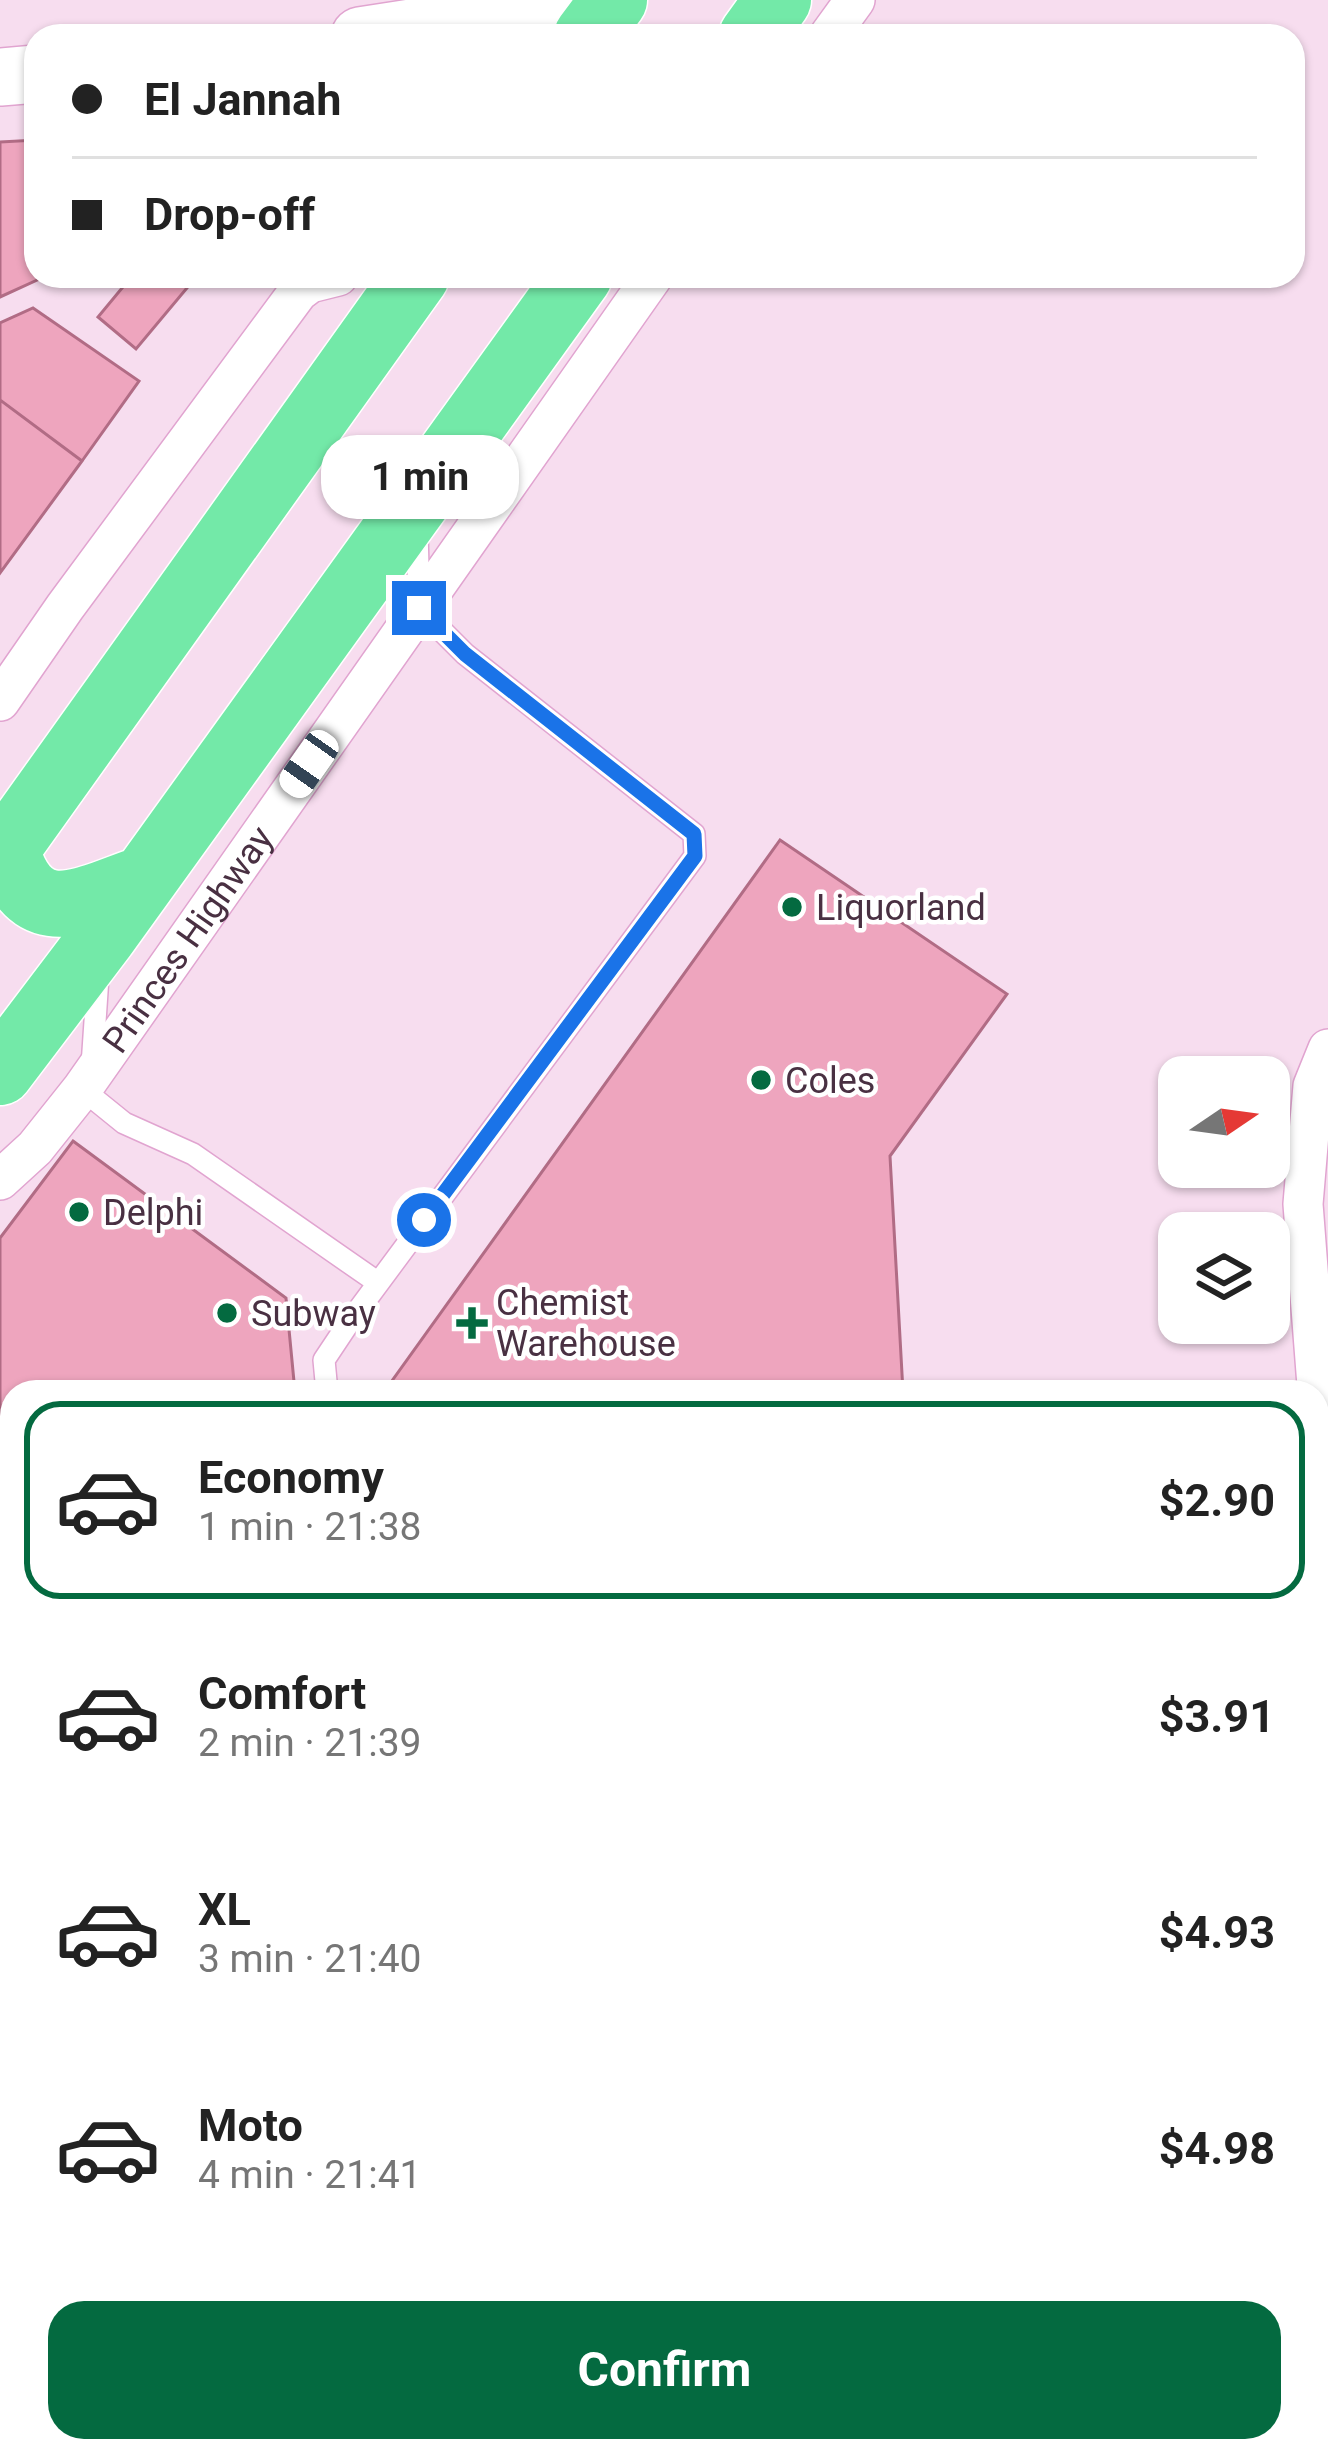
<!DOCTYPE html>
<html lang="en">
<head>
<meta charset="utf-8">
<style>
	:root { --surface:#fff; --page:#f6f6f6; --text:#222; --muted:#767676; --line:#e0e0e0; --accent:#046a40 }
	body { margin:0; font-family:Roboto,sans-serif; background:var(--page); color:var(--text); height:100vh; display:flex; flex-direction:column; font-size:45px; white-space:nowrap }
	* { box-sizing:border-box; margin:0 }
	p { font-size:39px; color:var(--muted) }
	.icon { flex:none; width:66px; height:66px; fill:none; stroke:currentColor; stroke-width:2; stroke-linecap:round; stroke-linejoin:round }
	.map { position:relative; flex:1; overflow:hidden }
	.drawer { position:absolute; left:0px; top:1380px; width:1329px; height:1083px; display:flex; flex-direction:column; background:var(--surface); border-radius:36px 36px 0 0; box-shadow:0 3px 9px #0004 }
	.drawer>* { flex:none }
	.banner { position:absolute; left:24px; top:24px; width:1281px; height:264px; border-radius:36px; box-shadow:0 3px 9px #0004; display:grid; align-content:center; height:264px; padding:0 48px; background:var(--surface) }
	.needle { width:78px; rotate:77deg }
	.fabs { position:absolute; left:1158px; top:1056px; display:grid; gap:24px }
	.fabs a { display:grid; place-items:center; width:132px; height:132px; border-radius:24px; background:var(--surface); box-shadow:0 3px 9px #0004; font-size:60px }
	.end { position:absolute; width:54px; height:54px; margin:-27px; border:15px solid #1a73e8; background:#fff; box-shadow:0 0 0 6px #fff }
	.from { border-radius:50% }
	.bubble { position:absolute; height:84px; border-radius:36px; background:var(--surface); box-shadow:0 3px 9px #0004; font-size:39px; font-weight:700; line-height:84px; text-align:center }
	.car { position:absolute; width:36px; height:72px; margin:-36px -18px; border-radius:15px; box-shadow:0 0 9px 3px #0007; background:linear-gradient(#fff 24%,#345 0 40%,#fff 0 76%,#345 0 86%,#fff 0) }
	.banner b { display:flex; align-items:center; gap:42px; height:114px; font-size:45px }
	.banner b+b { border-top:3px solid var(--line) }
	.banner i { width:30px; height:30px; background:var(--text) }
	ul { padding:21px 0 0; list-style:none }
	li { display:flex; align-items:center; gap:36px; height:198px; margin:0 24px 18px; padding:0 24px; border:6px solid transparent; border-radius:36px }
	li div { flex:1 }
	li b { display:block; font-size:45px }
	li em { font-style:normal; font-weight:700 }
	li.current { border-color:var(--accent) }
	li>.icon { width:108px; height:108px; stroke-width:1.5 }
	.button { display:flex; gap:24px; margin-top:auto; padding:24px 48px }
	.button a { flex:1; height:138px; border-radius:36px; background:var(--accent); color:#fff; font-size:48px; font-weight:700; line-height:138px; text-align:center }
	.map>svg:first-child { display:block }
	.building { fill:#eea5be; stroke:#b16c85; stroke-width:3 }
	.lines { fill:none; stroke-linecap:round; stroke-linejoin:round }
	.lane-casing { stroke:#e1a4d0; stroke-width:24 }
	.street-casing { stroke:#e1a4d0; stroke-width:42 }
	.secondary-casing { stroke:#e1a4d0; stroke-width:60 }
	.highway-casing { stroke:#fff; stroke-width:69 }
	.lane { stroke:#fff; stroke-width:21 }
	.street { stroke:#fff; stroke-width:39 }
	.secondary { stroke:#fff; stroke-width:57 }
	.highway { stroke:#73e9a8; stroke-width:66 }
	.route { stroke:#1a73e8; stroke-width:15 }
	.poi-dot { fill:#046a40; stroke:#fff; stroke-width:4.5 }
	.labels { text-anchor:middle; stroke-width:9; stroke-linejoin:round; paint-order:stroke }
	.poi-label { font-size:36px; fill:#493042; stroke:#fff; text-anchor:start }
	.street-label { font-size:36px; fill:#493042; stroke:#fff }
</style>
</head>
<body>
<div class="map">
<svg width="1328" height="2461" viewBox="0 0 1328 2461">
	<rect width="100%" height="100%" fill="#f7ddef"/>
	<path class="building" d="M36,140v136h10l-46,21v-155z
		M132,276h65l-61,73 -38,-32z
		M33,308l106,73 -57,80 -82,-61v-77z
		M0,400l82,61 -82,112z
		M780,840l227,154 -117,162 13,236h-519z
		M73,1141l213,157 9,94h-283v185l-12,-9v-330z
		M0,1568l12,9v9l-12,18z
		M12,1652v122l-12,1v-106z
		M12,1895v556h576l1,10h-589v-565z
		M588,2451h200l1,10h-200z"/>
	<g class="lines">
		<g class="lane-casing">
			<path id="lane" d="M92,1066l6,-89
				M82,1089l42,34 69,31 184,128
				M327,1392l-3,-32 24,-36 347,-468 -1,-22 -229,-180 -46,-46 -2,-79
				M0,1631l12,-9"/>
		</g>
		<g class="street-casing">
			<g id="street">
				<path d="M829,36l26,-36"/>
				<path d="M0,701l65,-94 233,-315 12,-9 28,-7"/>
				<path d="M1328,1049l-15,37 -10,118 25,324"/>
				<path id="s1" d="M0,1180l35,-32 47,-59 571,-813"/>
				<path d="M952,2451l1,10"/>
			</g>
		</g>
		<g class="secondary-casing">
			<path id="secondary" d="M360,36l230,-36
				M0,77l36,-3
				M1317,1735l11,-1
				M0,1839l12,-1"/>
		</g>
		<g class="highway-casing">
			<path id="highway" d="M587,36l27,-36
				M752,36l26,-36
				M6,849c25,85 76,51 138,30
				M0,858l416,-582
				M0,1072l104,-137 475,-659"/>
		</g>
		<use href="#lane" class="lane"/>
		<use href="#street" class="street"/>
		<use href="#secondary" class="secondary"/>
		<use href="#highway" class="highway"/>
	</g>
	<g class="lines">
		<path class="route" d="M419,608l46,46 229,180 1,22 -271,364"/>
	</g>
	<g class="poi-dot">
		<circle cx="792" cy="907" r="12"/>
		<circle cx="761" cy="1080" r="12"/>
		<circle cx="79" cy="1212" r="12"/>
		<circle cx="227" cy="1313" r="12"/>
		<path d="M466 1305h12v12h12v12h-12v12h-12v-12h-12v-12h12z"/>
	</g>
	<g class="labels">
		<g class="poi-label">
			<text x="816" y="920">Liquorland</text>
			<text x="785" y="1093">Coles</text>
			<text x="103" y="1225">Delphi</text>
			<text x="496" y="1315">Chemist<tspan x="496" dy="41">Warehouse</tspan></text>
			<text x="251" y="1326">Subway</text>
		</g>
		<g class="street-label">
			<text dy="13" stroke="none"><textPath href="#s1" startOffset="306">Princes Highway</textPath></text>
		</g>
	</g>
</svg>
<div class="fabs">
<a><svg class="needle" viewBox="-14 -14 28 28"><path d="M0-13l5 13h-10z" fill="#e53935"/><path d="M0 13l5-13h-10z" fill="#767676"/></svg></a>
<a><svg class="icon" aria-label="layers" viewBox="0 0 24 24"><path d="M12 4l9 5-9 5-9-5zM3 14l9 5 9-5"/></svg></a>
</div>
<i class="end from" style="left:424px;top:1220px"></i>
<i class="end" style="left:419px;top:608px"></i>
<div class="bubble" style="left:321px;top:435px;width:198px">1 min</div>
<i class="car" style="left:309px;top:764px;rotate:215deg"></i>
<div class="banner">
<b><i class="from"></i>El Jannah</b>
<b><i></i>Drop-off</b>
</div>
<section class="drawer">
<ul>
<li class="current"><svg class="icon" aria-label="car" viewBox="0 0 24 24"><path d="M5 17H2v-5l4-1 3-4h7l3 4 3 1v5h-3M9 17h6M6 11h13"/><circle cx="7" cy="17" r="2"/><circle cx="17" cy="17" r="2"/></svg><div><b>Economy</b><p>1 min · 21:38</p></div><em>$2.90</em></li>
<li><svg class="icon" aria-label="car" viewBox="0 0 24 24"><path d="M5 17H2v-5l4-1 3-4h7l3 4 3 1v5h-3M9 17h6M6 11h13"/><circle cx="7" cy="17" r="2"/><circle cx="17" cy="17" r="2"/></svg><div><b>Comfort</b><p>2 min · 21:39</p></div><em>$3.91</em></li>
<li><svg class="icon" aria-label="car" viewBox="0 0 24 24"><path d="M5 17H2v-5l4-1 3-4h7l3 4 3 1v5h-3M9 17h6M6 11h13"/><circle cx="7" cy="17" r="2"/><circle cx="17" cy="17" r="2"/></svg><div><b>XL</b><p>3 min · 21:40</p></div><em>$4.93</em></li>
<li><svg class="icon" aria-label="car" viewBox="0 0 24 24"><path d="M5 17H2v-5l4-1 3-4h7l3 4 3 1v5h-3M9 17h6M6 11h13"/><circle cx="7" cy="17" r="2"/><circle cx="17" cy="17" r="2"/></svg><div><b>Moto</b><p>4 min · 21:41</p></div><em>$4.98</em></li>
</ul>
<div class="button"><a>Confirm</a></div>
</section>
</div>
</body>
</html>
